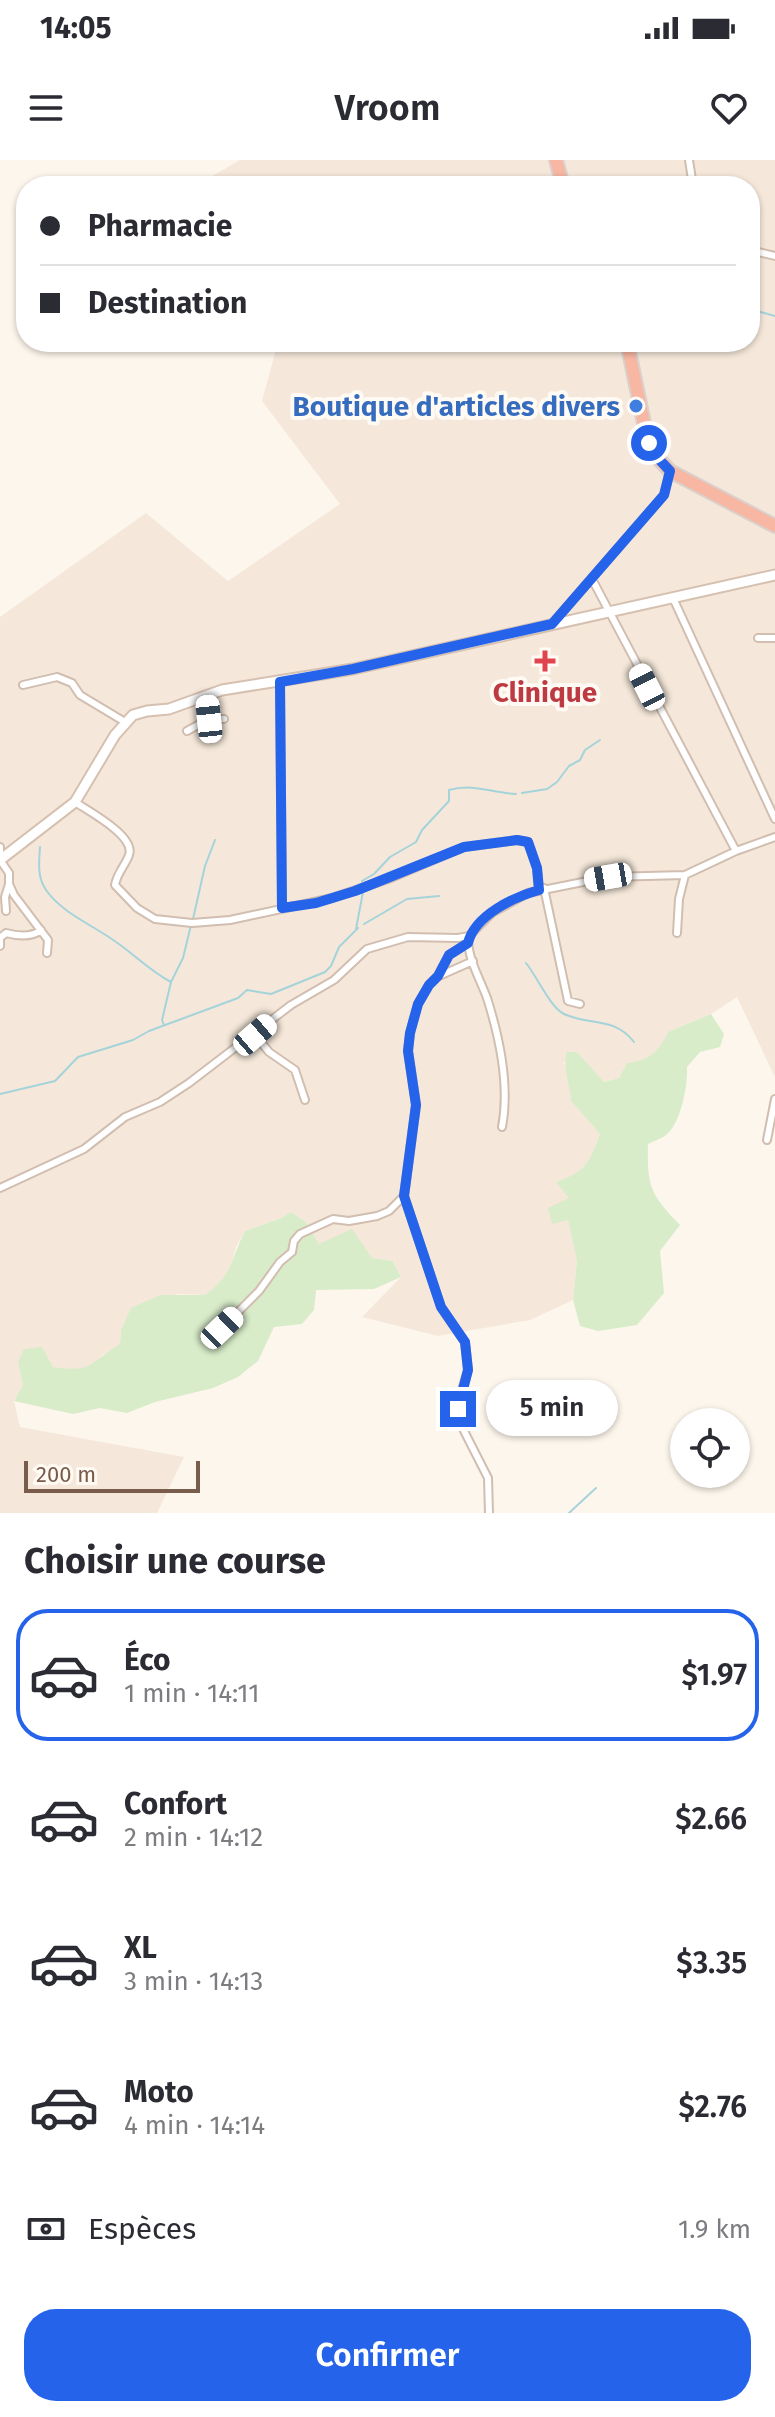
<!DOCTYPE html>
<html lang="fr">
<head>
<meta charset="utf-8">
<style>
	:root { --surface:#fff; --page:#f2f2f3; --text:#2b2b33; --muted:#7c7c81; --line:#e1e1e2; --accent:#2563eb }
	body { margin:0; font-family:"Fira Sans",sans-serif; background:var(--page); color:var(--text); height:100vh; display:flex; flex-direction:column; font-size:30px; white-space:nowrap }
	* { box-sizing:border-box; margin:0 }
	p { font-size:26px; color:var(--muted) }
	.icon { flex:none; width:44px; height:44px; fill:none; stroke:currentColor; stroke-width:2; stroke-linecap:round; stroke-linejoin:round }
	.map { position:relative; height:1353px; overflow:hidden }
	.details { display:flex; flex-direction:column; background:var(--surface); flex:1 }
	.details>* { flex:none }
	.guide { position:absolute; left:16px; top:16px; width:744px; height:176px; border-radius:32px; box-shadow:0 2px 6px #0004; display:grid; align-content:center; height:176px; padding:0 24px; background:var(--surface) }
	.tools { position:absolute; left:670px; top:1248px; display:grid; gap:16px }
	.tools a { display:grid; place-items:center; width:80px; height:80px; border-radius:50%; background:var(--surface); box-shadow:0 2px 6px #0004; font-size:40px }
	.scale { position:absolute; left:24px; bottom:20px; width:176px; box-sizing:border-box; padding-left:8px; border:4px solid #7a5c4d; border-top:0; font-size:22px; line-height:28px; white-space:nowrap; color:#7a5c4d; -webkit-text-stroke:6px #fffaf3; paint-order:stroke }
	.end { position:absolute; width:36px; height:36px; margin:-18px; border:10px solid #2563eb; background:#fff; box-shadow:0 0 0 4px #fff }
	.from { border-radius:50% }
	.bubble { position:absolute; height:56px; border-radius:28px; background:var(--surface); box-shadow:0 2px 6px #0004; font-size:26px; font-weight:600; line-height:56px; text-align:center }
	.car { position:absolute; width:24px; height:48px; margin:-24px -12px; border-radius:10px; box-shadow:0 0 6px 2px #0007; background:linear-gradient(#fff 24%,#345 0 40%,#fff 0 76%,#345 0 86%,#fff 0) }
	.guide b { display:flex; align-items:center; gap:28px; height:76px; font-size:30px }
	.guide b+b { border-top:2px solid var(--line) }
	.guide i { width:20px; height:20px; background:var(--text) }
	ul { padding:0; list-style:none }
	li { display:flex; align-items:center; gap:24px; height:132px; margin:0 16px 12px; padding:0 8px; border:4px solid transparent; border-radius:32px }
	li div { flex:1 }
	li b { display:block; font-size:30px }
	li em { font-style:normal; font-weight:600 }
	li.current { border-color:var(--accent) }
	li>.icon { width:72px; height:72px; stroke-width:1.5 }
	h2 { padding:0 24px; font-size:36px; line-height:96px }
	.pay { display:flex; align-items:center; gap:20px; height:88px; padding:0 24px; font-size:30px }
	.pay p { margin-inline-start:auto }
	.cta { display:flex; gap:16px; margin-top:auto; padding:16px 24px }
	.cta a { flex:1; height:92px; border-radius:32px; background:var(--accent); color:#fff; font-size:32px; font-weight:600; line-height:92px; text-align:center }
	.status { display:flex; justify-content:space-between; align-items:center; height:56px; padding:0 40px; background:var(--surface); direction:ltr }
	.status svg { height:22px; fill:currentColor }
	header { display:flex; justify-content:space-between; align-items:center; height:104px; padding:0 24px; background:var(--surface); font-size:36px; font-weight:600 }
	.map>svg:first-child { display:block }
	.residential { fill:#f5e8da }
	.green { fill:#d8ecc9 }
	.lines { fill:none; stroke-linecap:round; stroke-linejoin:round }
	.stream { stroke:#a5d3da; stroke-width:2 }
	.street-casing { stroke:#d1beb0; stroke-width:10 }
	.secondary-casing { stroke:#d6c0b0; stroke-width:13 }
	.highway-casing { stroke:#dad1cd; stroke-width:16 }
	.street { stroke:#fff; stroke-width:6 }
	.secondary { stroke:#fff; stroke-width:9 }
	.highway { stroke:#f7b7a3; stroke-width:12 }
	.route { stroke:#2563eb; stroke-width:10 }
	.shop-dot { fill:#3f7fe0; stroke:#fffaf3; stroke-width:3 }
	.health-dot { fill:#e0444e; stroke:#fffaf3; stroke-width:3 }
	.labels { text-anchor:middle; stroke-width:8; stroke-linejoin:round; paint-order:stroke }
	.shop-label { font-size:28px; font-weight:bold; fill:#366cbe; stroke:#fffaf3; text-anchor:end }
	.health-label { font-size:28px; font-weight:bold; fill:#be3a42; stroke:#fffaf3 }
</style>
</head>
<body>
<div class="status"><b>14:05</b><svg viewBox="0 0 49 12"><path d="M0 12V9h3v3zM5 12V6h3v6zM10 12V3h3v9zM15 12V0h3v12zM26 1h20v11H26zM47 4h2v5h-2z"/></svg></div>
<header><svg class="icon" aria-label="menu" viewBox="0 0 24 24"><path d="M4 6h16M4 12h16M4 18h16"/></svg>Vroom<svg class="icon" aria-label="heart" viewBox="0 0 24 24"><path d="M12 20l-8-8c-3-5 5-10 8-4 3-6 11-1 8 4z"/></svg></header>
<div class="map">
<svg width="775" height="1353" viewBox="0 0 775 1353">
	<rect width="100%" height="100%" fill="#fdf6ec"/>
	<path class="residential" d="M240,0h535v917l-38,-80 -26,17 -43,18 -6,14 -18,16 -17,1 -8,15 -16,4 -26,-29 -13,9 6,23 1,16 29,33 -11,28 -12,13 -7,23 -2,21 9,42 -4,39 -43,20 -92,16 -76,-19 39,-40 -8,-16 -21,-3 -12,-15 -41,1 -13,-22 -15,-10 -12,7 -34,12 -9,16 -7,27 -11,11 -13,10 -28,-1 -56,36 -1,15 -18,10 -11,13 -16,3 -57,-9 5,23 -9,16 6,26 164,30 -27,56h-157v-896l146,-104 82,68 112,-77 -78,-103 16,-59h472v-156h-555z"/>
	<path class="green" d="M711,854l13,20 -4,13 -20,5 -13,15c1,17 -6,57 -21,68 -5,4 -13,6 -18,9 -1,42 2,50 32,81l-20,26 4,42 -27,32 -39,6 -18,-5 -7,-26 4,-39 -9,-41 -16,4 -4,-16 21,-10 -13,-16c30,-10 33,-19 44,-48l-29,-33c-1,-17 -9,-34 -4,-49h10l27,30 15,-4 8,-15c21,-2 32,-11 41,-31z
		M291,1052l15,10 13,22 33,-15 20,29 21,3 8,16 -27,12 -58,1 -2,20 -12,14 -28,3 -16,34 -20,16 -25,11 -58,14 -28,11 -27,-5 -27,6 -59,-13 9,-16 -5,-23 6,-13 18,-2 11,20c41,6 35,-4 67,-23l1,-14 10,-22 29,-13h45c29,-21 25,-35 40,-64l34,-12z"/>
	<g class="lines">
		<path class="stream" d="M750,149l25,7
			M522,633l25,-4 10,-7 12,-16 11,-6 5,-10 15,-10
			M40,687c-1,15 -3,30 6,43 17,24 47,35 70,52 19,13 34,29 55,40
			M362,721l12,-7 16,-17 26,-15 6,-12 27,-29v-11c25,-7 42,3 67,4
			M193,759l12,-53 10,-26
			M364,764l43,-25 32,-3
			M356,769l7,-37
			M526,803c12,15 24,44 38,51 25,12 50,2 70,28
			M164,865l-2,-5 9,-38 12,-24 8,-33
			M0,934l55,-13 23,-24 55,-17 16,-9 89,-33 9,-8 24,4 54,-22 6,-6 8,-19 19,-19
			M569,1353l27,-25"/>
		<g class="street-casing">
			<path id="street" d="M689,0l4,26
				M750,90l25,6
				M592,419l144,272
				M673,438l102,221
				M552,464l112,-129 6,-24
				M758,478h17
				M280,522l2,226
				M23,525l34,-8 15,6 8,12 45,27
				M206,536l3,23
				M187,571l22,-12h15
				M75,642c13,9 61,34 54,53 -4,11 -12,18 -14,30l22,23 18,11 37,4 38,-3 102,-22 59,-20 73,-31 53,-7 11,2 9,26 2,22
				M0,687v13l9,13v11l5,11 34,45 -1,13
				M544,728l24,113 12,3
				M6,751l-1,-14 4,-13
				M677,773l2,-34 6,-24
				M468,779c0,20 12,40 19,59 13,41 23,87 15,129
				M468,783l-19,12 -11,21 -9,9 -11,19 -8,29 -2,18 8,54 -12,91 37,111 24,35 3,28 -9,30 -1,19 30,59 1,35
				M0,786v-8l6,-5c11,3 25,5 35,-3
				M439,816l34,-15
				M255,875l14,17 26,18 10,30
				M767,980l8,-41
				M0,1028l84,-39 41,-32 35,-15 29,-19 102,-78 43,-25 33,-31 41,-12 50,1 11,-2 23,-23 36,-20 80,-16 77,-2 51,-24 39,-14
				M222,1168l37,-37 21,-29 12,-10 2,-11 6,-7 33,-15 16,2 28,-5 12,-5 15,-15"/>
		</g>
		<g class="secondary-casing">
			<path id="secondary" d="M0,700l75,-58 40,-67 18,-20 14,-4 22,-2 53,-19 131,-21 422,-94"/>
		</g>
		<g class="highway-casing">
			<path id="highway" d="M556,0l7,26
				M627,182l19,91 9,22 15,16 105,55"/>
		</g>
		<use href="#street" class="street"/>
		<use href="#secondary" class="secondary"/>
		<use href="#highway" class="highway"/>
	</g>
	<g class="lines">
		<path class="route" d="M458,1249l10,-39 -3,-28 -24,-35 -37,-111 12,-91 -8,-54 2,-18 8,-29 11,-19 9,-9 11,-21 19,-12c7,-28 46,-46 71,-53l-2,-22 -9,-26 -11,-2 -53,7 -109,44 -39,12 -34,5 -2,-226 73,-13 199,-45 112,-129 6,-24 -15,-16 -6,-12"/>
	</g>
	<circle class="shop-dot" cx="636" cy="246" r="8"/>
	<path class="health-dot" d="M541 489h8v8h8v8h-8v8h-8v-8h-8v-8h8z"/>
	<g class="labels">
		<g class="shop-label">
			<text x="620" y="256">Boutique d'articles divers</text>
		</g>
		<g class="health-label">
			<text x="545" y="542">Clinique</text>
		</g>
	</g>
</svg>
<div class="tools">
<a><svg class="icon" aria-label="locate" viewBox="0 0 24 24"><circle cx="12" cy="12" r="6"/><path d="M12 2v4M12 18v4M2 12h4M18 12h4"/></svg></a>
</div>
<div class="scale">200 m</div>
<i class="end from" style="left:649px;top:283px"></i>
<i class="end" style="left:458px;top:1249px"></i>
<div class="bubble" style="left:486px;top:1220px;width:132px">5 min</div>
<i class="car" style="left:647px;top:527px;rotate:333deg"></i>
<i class="car" style="left:209px;top:559px;rotate:354deg"></i>
<i class="car" style="left:608px;top:717px;rotate:260deg"></i>
<i class="car" style="left:255px;top:875px;rotate:49deg"></i>
<i class="car" style="left:222px;top:1168px;rotate:46deg"></i>
<div class="guide">
<b><i class="from"></i>Pharmacie</b>
<b><i></i>Destination</b>
</div>
</div>
<section class="details">
<h2>Choisir une course</h2>
<ul>
<li class="current"><svg class="icon" aria-label="car" viewBox="0 0 24 24"><path d="M5 17H2v-5l4-1 3-4h7l3 4 3 1v5h-3M9 17h6M6 11h13"/><circle cx="7" cy="17" r="2"/><circle cx="17" cy="17" r="2"/></svg><div><b>Éco</b><p>1 min · 14:11</p></div><em>$1.97</em></li>
<li><svg class="icon" aria-label="car" viewBox="0 0 24 24"><path d="M5 17H2v-5l4-1 3-4h7l3 4 3 1v5h-3M9 17h6M6 11h13"/><circle cx="7" cy="17" r="2"/><circle cx="17" cy="17" r="2"/></svg><div><b>Confort</b><p>2 min · 14:12</p></div><em>$2.66</em></li>
<li><svg class="icon" aria-label="car" viewBox="0 0 24 24"><path d="M5 17H2v-5l4-1 3-4h7l3 4 3 1v5h-3M9 17h6M6 11h13"/><circle cx="7" cy="17" r="2"/><circle cx="17" cy="17" r="2"/></svg><div><b>XL</b><p>3 min · 14:13</p></div><em>$3.35</em></li>
<li><svg class="icon" aria-label="car" viewBox="0 0 24 24"><path d="M5 17H2v-5l4-1 3-4h7l3 4 3 1v5h-3M9 17h6M6 11h13"/><circle cx="7" cy="17" r="2"/><circle cx="17" cy="17" r="2"/></svg><div><b>Moto</b><p>4 min · 14:14</p></div><em>$2.76</em></li>
</ul>
<div class="pay"><svg class="icon" aria-label="cash" viewBox="0 0 24 24"><path d="M3 7h18v10H3z"/><circle cx="12" cy="12" r="2"/></svg>Espèces<p>1.9 km</p></div>
<div class="cta"><a>Confirmer</a></div>
</section>
</body>
</html>
